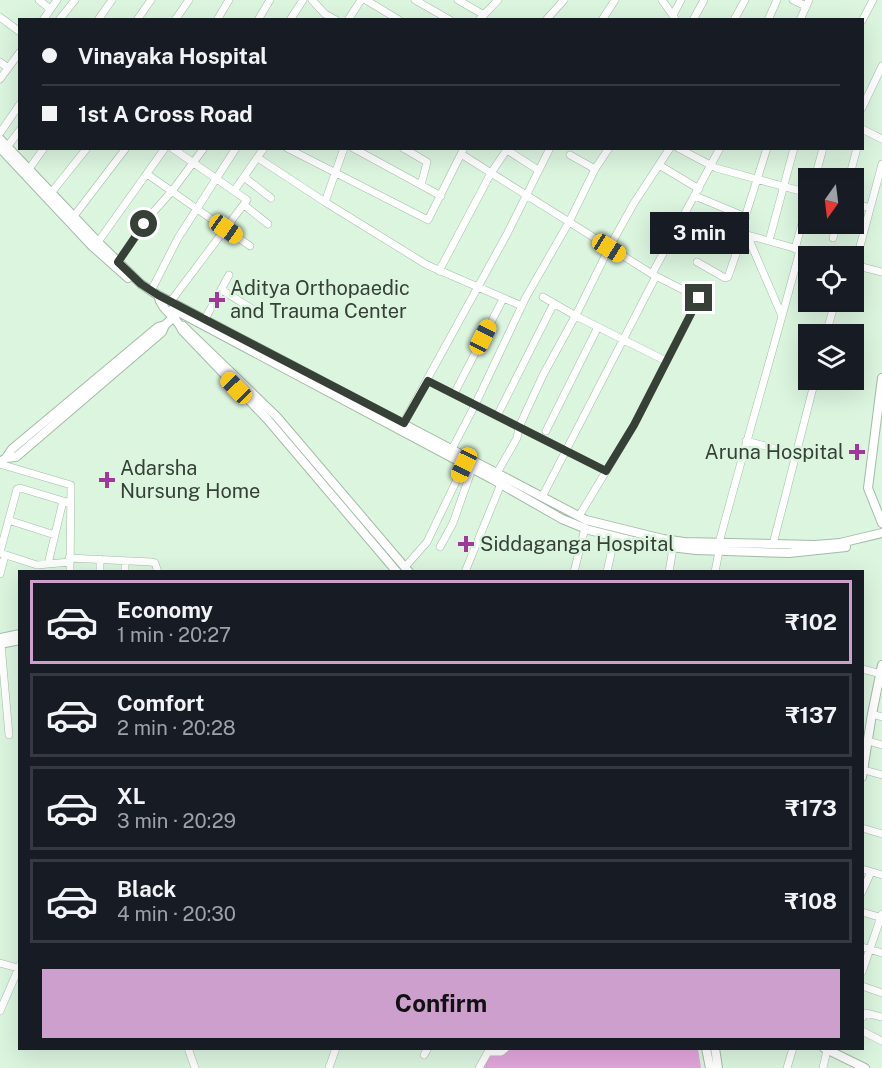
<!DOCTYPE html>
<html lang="en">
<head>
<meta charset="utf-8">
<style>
	:root { --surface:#171b24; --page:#242831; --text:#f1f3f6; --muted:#9ea1a6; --line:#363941; --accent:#cd9fcd }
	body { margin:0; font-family:"Public Sans",sans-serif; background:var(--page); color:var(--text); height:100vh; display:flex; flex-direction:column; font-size:22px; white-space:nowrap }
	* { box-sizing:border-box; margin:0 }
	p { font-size:20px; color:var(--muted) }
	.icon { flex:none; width:33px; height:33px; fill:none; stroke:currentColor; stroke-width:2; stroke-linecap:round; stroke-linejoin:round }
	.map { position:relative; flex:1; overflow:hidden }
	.sheet { position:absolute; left:18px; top:570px; width:846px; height:480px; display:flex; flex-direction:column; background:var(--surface); border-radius:0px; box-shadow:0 6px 24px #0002 }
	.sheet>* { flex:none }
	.guide { position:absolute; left:18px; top:18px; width:846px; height:132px; border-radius:0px; box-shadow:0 6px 24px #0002; display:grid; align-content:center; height:132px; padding:0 24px; background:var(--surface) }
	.needle { width:39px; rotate:194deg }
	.controls { position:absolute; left:798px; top:168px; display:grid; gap:12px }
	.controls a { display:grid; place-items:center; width:66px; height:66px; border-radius:0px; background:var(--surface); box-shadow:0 6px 24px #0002; font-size:30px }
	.end { position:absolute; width:27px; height:27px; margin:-14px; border:8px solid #364037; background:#fff; box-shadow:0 0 0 3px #fff }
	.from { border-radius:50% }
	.bubble { position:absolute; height:42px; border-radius:0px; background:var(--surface); box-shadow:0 6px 24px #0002; font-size:20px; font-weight:700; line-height:42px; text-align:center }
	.car { position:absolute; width:18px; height:36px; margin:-18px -9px; border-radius:8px; box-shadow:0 0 4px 2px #0007; background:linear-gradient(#f5c518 24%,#345 0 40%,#f5c518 0 76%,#345 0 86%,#f5c518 0) }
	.guide b { display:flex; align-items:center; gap:21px; height:57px; font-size:22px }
	.guide b+b { border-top:2px solid var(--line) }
	.guide i { width:15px; height:15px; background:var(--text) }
	ul { padding:10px 0 0; list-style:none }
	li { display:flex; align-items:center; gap:18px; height:84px; margin:0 12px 9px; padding:0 12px; border:3px solid var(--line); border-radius:0px }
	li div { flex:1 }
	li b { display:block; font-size:22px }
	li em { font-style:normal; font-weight:700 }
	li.current { border-color:var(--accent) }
	li>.icon { width:54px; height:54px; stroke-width:1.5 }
	.button { display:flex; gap:12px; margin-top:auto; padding:12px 24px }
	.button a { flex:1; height:69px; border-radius:0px; background:var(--accent); color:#111; font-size:24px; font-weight:700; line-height:69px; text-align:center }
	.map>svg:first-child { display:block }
	.green { fill:#e1a6db }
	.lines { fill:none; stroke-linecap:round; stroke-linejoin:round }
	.minor-casing { stroke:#a4bca7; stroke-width:8 }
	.major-casing { stroke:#a4bca7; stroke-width:10 }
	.minor { stroke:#fff; stroke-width:7 }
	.major { stroke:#fff; stroke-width:8 }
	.route { stroke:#364037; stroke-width:8 }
	.poi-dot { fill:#a0389b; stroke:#dbf5df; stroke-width:2 }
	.labels { text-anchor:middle; stroke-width:5; stroke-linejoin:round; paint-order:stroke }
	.poi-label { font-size:20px; fill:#364037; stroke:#dbf5df; text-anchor:start }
</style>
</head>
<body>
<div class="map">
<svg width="882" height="1068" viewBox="0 0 882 1068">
	<rect width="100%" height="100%" fill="#dbf5df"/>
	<path class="green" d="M507,1048l191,1 3,19h-219l10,-14 12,1z"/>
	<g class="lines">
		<g class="minor-casing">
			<path id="minor" d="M39,0l11,9
				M312,0l13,14 11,6
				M366,0l33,20
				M415,0l35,20
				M458,0l26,15
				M662,0l14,20
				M793,0l13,6
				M673,15l8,-15
				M0,17l20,15
				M43,20l14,-20
				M59,20l16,-20
				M98,20l14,-20
				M137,20l14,-20
				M175,20l14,-20
				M217,20l12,-20
				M258,20l12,-20
				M290,20l13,-20
				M348,20l13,-20
				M479,20l19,-20
				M546,20l18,-20
				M602,20l13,-20
				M693,20l11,-20
				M734,20l11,-20
				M768,20l9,-20
				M800,20l9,-20
				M862,21l11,-21
				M0,62l8,6
				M0,79l20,-27
				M862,108l20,-42
				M862,129l20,10
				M0,133l20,-29
				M7,147l13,-17
				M287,148l141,72 36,-72
				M353,148l88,48
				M403,148l24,14 -6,23
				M678,148l38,20 92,25
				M767,148l-27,85 83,23
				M507,150l31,20
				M461,154l191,120 47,24 -65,127 -55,91
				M570,155l25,14
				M258,158l67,44 102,63 95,41
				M659,165l40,24
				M29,169l15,-21
				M147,174l103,72
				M244,177l27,21
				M815,178l8,-30
				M849,178l8,-30
				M234,191l30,-43
				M51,193l36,-45
				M695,196l51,21
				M325,202l19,-54
				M854,204l16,4
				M244,205l24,19
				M71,220l55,-72
				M747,235l35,81
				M833,238l4,-14
				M769,241l25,-93
				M98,242l67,-94
				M795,249l13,-48
				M118,262l30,-44 24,-27 32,-43
				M697,262l28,16 3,-1 15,-43
				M854,265l28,7
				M855,265l27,-101
				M439,271l52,-98 17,-25
				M652,274l68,-126
				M222,290l35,22
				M151,291l27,-53 58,-90
				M543,297l33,19 90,45
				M171,301l76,-101 -75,-52
				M205,319l24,-44
				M826,334l9,-32
				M428,381l178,90
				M454,394l49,-95
				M497,416l57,-113
				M401,427l106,-193 43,-86
				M546,431l52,-104
				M746,441l50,13
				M452,449l23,-44 51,-108 43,-75 26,-53 14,-21
				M0,464l71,21 -1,87
				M497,473l20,-35 2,-11 24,-52 35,-64 32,-65 24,-43 36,-55
				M542,497l114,-221
				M8,520l47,15
				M719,543c26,-98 55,-195 81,-293
				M773,544l42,-164
				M440,547l13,-24 19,-54
				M0,552l17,-63 3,-1 50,15
				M0,553l37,12 33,-3
				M69,558l82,4 4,1 3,9
				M100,559v13
				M48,564l15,-63
				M405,567l22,-25 37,-77
				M125,572v-11
				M465,572l36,-88
				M574,572l11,-44
				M607,572l6,-28
				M669,572l4,-24
				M715,572l4,-21
				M0,574l5,-19
				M1,644l8,91
				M862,669l20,5
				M872,714l10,3
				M868,741l14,4
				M864,770l18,5
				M862,828l20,6
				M862,869l20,6
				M862,892l9,-20
				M862,912l20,6
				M862,947l20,6
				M0,963l18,5
				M862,972l20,-58
				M862,986l20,7
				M0,1011l20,-46
				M862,1018l4,-5 16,4
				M862,1031l20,10
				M188,1048l7,20
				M424,1055l4,-7
				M329,1068l7,-20
				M479,1068l9,-16h13l5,-4
				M787,1068l6,-20
				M823,1068l4,-18"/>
		</g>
		<g class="major-casing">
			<path id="major" d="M0,139l100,105 41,40 15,10 430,226 77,19 21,3 131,3 25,-2 42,-10
				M0,148l92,98 36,32
				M158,295c3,16 19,21 24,35l86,90 129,152
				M173,309l319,170 70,40 27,11 56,14 51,6 93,3 57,-6
				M183,326l94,91 132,155
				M882,378l-14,110 14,35
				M6,458l10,-1 146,-125 3,-7
				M0,462l6,-4 6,-9 146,-122 7,-2 11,-10
				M0,638l20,-4
				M0,644l20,-4
				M862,777l10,-63 10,-49
				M706,1048l4,20
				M715,1048l3,20
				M824,1048l41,20"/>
		</g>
		<use href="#minor" class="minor"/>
		<use href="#major" class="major"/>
	</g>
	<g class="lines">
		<path class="route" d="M144,224l-26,38 23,22 17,11 246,128 24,-42 178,90 28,-46 65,-127"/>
	</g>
	<g class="poi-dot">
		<path d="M214 291h6v6h6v6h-6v6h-6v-6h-6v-6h6z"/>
		<path d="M854 443h6v6h6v6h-6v6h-6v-6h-6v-6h6z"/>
		<path d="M104 471h6v6h6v6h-6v6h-6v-6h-6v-6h6z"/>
		<path d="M463 535h6v6h6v6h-6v6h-6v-6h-6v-6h6z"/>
	</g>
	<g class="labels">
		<g class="poi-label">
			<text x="230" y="295">Aditya Orthopaedic<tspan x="230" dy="23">and Trauma Center</tspan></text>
			<text x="844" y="459" text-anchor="end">Aruna Hospital</text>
			<text x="120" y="475">Adarsha<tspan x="120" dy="23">Nursung Home</tspan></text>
			<text x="480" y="551">Siddaganga Hospital</text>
		</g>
	</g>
</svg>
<div class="controls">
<a><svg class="needle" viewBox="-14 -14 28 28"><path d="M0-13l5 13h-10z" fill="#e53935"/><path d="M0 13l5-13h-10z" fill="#9ea1a6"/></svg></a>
<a><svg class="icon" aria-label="locate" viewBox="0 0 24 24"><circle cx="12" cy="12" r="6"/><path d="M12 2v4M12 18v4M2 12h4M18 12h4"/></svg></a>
<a><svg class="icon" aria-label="layers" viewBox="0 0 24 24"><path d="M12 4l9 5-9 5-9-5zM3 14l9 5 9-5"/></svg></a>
</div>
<i class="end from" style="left:144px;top:224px"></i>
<i class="end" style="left:699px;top:298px"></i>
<div class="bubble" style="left:650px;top:212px;width:99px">3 min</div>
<i class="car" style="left:226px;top:229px;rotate:125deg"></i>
<i class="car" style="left:609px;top:248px;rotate:122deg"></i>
<i class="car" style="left:483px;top:337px;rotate:27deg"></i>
<i class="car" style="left:236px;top:388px;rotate:316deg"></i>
<i class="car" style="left:464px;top:465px;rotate:205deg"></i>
<div class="guide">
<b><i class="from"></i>Vinayaka Hospital</b>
<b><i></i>1st A Cross Road</b>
</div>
<section class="sheet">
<ul>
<li class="current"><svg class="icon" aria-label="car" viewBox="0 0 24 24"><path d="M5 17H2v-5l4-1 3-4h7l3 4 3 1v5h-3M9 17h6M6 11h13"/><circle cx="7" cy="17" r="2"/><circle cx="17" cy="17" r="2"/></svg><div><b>Economy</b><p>1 min · 20:27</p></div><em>₹102</em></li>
<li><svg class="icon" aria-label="car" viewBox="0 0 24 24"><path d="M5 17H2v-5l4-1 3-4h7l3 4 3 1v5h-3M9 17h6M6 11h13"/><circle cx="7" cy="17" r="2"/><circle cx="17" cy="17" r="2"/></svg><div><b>Comfort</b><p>2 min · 20:28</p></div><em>₹137</em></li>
<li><svg class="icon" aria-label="car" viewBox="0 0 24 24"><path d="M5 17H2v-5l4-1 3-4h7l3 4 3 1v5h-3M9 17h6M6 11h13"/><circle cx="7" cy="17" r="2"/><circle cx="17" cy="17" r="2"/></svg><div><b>XL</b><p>3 min · 20:29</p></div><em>₹173</em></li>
<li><svg class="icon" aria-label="car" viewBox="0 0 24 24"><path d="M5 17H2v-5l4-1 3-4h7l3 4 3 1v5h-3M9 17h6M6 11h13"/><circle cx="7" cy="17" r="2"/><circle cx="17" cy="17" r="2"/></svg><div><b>Black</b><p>4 min · 20:30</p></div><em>₹108</em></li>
</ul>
<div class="button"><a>Confirm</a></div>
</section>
</div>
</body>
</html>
